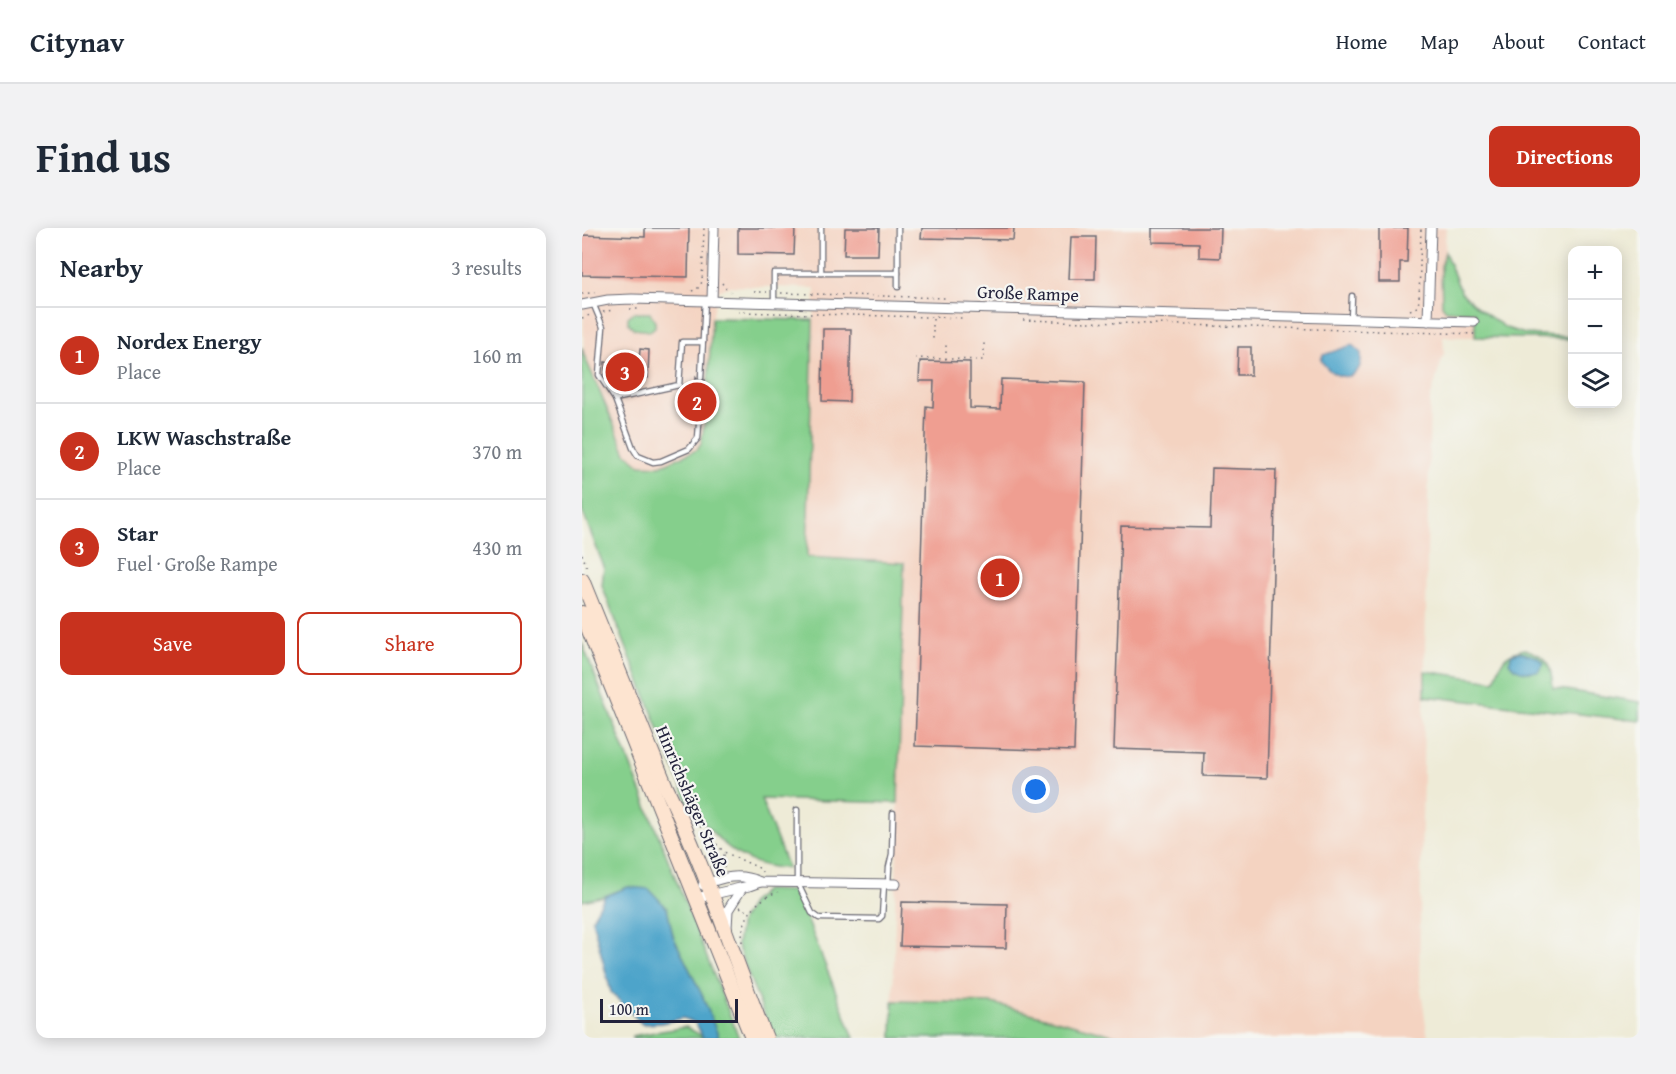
<!DOCTYPE html>
<html lang="en">
<head>
<meta charset="utf-8">
<style>
  body { margin:0; font-family:"Gentium Book Plus",serif; background:#f2f2f3; color:#1f2937 }
  .controls { position:absolute; right:18px; top:18px; display:grid; overflow:hidden; border-radius:12px; box-shadow:0 3px 15px #0003 }
  .controls button { width:54px; height:54px; display:grid; place-items:center; padding:0; border:0; border-bottom:2px solid #e0e1e3; background:#fff; color:#1f2937; font:30px sans-serif }
  .scale { position:absolute; left:18px; bottom:15px; width:138px; box-sizing:border-box; padding-left:6px; border:3px solid #22223b; border-top:0; font-size:16px; line-height:21px; white-space:nowrap; color:#22223b; -webkit-text-stroke:4px #f6f6f2; paint-order:stroke }
  .you { position:absolute; left:454px; top:562px; width:21px; height:21px; margin:-15px; border:4px solid #fff; border-radius:50%; background:#1a73e8; box-shadow:0 0 0 9px #1a73e833 }
  .badge { display:grid; place-items:center; width:39px; height:39px; border-radius:50%; background:#c8321e; color:#fff; font-size:20px; font-weight:700 }
  .pin { position:absolute; translate:-50% -50%; border:3px solid #fff; box-shadow:0 2px 6px #0006 }
  .list { margin:0; padding:0; list-style:none }
  h2 { display:flex; justify-content:space-between; align-items:center; height:78px; margin:0; padding:0 24px; font-size:26px }
  h2 small { font-size:20px; font-weight:400; color:#747a83 }
  .list li { display:grid; grid-template-columns:39px 1fr auto; gap:18px; align-items:center; box-sizing:border-box; height:96px; padding:0 24px; border-top:2px solid #e0e1e3 }
  .list b { display:block; font-size:22px; white-space:nowrap }
  .list p { margin:0; font-size:20px; white-space:nowrap; color:#747a83 }
  .list em { font-size:20px; font-style:normal; color:#747a83 }
  .actions { display:flex; gap:12px; padding:18px 24px }
  .actions a { flex:1; padding:14px 0; border:2px solid #c8321e; border-radius:12px; text-align:center; font-size:21px; color:#c8321e }
  .actions .main { background:#c8321e; color:#fff }
  .icon { flex:none; width:33px; height:33px; fill:none; stroke:currentColor; stroke-width:2; stroke-linecap:round; stroke-linejoin:round }
  .map { position:relative; flex:none; width:1058px; height:810px; overflow:hidden; border-radius:12px }
  header { display:flex; align-items:center; gap:36px; box-sizing:border-box; height:84px; padding:0 30px; background:#fff; border-bottom:2px solid #e0e1e3 }
  header strong { font-size:28px }
  nav { display:flex; gap:33px; margin-inline-start:auto; font-size:21px }
  .intro { display:flex; align-items:center; justify-content:space-between; box-sizing:border-box; height:144px; padding:0 36px }
  h1 { margin:0; font-size:42px }
  .button { padding:15px 27px; border-radius:12px; background:#c8321e; color:#fff; font-size:21px; font-weight:700 }
  main { display:flex; gap:36px; padding:0 36px }
  aside { flex:1; background:#fff; border-radius:12px; box-shadow:0 3px 15px #0003 }
  .map>svg:first-child { display:block }
</style>
</head>
<body>
<header>
<strong>Citynav</strong>
<nav><a>Home</a><a>Map</a><a>About</a><a>Contact</a></nav>
</header>
<div class="intro"><h1>Find us</h1><a class="button">Directions</a></div>
<main>
<aside>
<h2>Nearby<small>3 results</small></h2>
<ul class="list">
<li><span class="badge">1</span><div><b>Nordex Energy</b><p>Place</p></div><em>160 m</em></li>
<li><span class="badge">2</span><div><b>LKW Waschstraße</b><p>Place</p></div><em>370 m</em></li>
<li><span class="badge">3</span><div><b>Star</b><p>Fuel · Große Rampe</p></div><em>430 m</em></li>
</ul>
<div class="actions"><a class="main">Save</a><a>Share</a></div>
</aside>
<div class="map">
<svg width="1058" height="810" viewBox="0 0 1058 810">
  <rect width="100%" height="100%" fill="#f6f6f2"/>
  <filter id="ink" filterUnits="userSpaceOnUse"><feTurbulence type="fractalNoise" baseFrequency=".0167" numOctaves="2"/><feDisplacementMap in="SourceGraphic" scale="12" xChannelSelector="R" yChannelSelector="G"/><feConvolveMatrix kernelMatrix="1 2 1 2 8 2 1 2 1" color-interpolation-filters="sRGB"/></filter>
  <filter id="wash" filterUnits="userSpaceOnUse"><feTurbulence type="fractalNoise" baseFrequency=".008" numOctaves="4" result="noise"/><feDisplacementMap in="SourceGraphic" scale="24" xChannelSelector="R" yChannelSelector="G"/><feGaussianBlur stdDeviation="1.35" result="paint"/><feColorMatrix in="noise" values="0 0 0 0 0 0 0 0 0 0 0 0 0 0 0 0 0 1.4 0 .05"/><feComposite in="paint" operator="in"/></filter>
  <g filter="url(#wash)">
    <rect width="100%" height="100%" fill="#eeebd7"/>
    <path fill="#f4d3c1" d="M0 0H864L863 24 859 38 864 82 893 84V109H861L862 125 848 171 837 749 846 810H542L410 775 311 773 322 336 225 329 233 60 148 58 136 63 130 90 124 186 119 216 115 222 78 238 58 237 44 225 2 127Z"/>
    <g fill="#85cf8c" stroke="#547864" stroke-width="1.5">
      <path d="M863 24 879 64 897 81 924 100 943 106 990 109V111L893 109V84L864 82 860 77 859 38Z"/>
      <path d="M51 85H68L73 94V99L68 103 52 101 46 95V89Z"/>
      <path d="M130 90 231 92 225 329 322 335 316 575 179 571 206 640C158 640 134 611 106 575L20 358 22 339 0 282V119L2 127 44 225 58 237 78 238 115 222 119 216 124 186Z"/>
      <path d="M0 415 157 810H137L121 769 91 708 85 680 46 659 23 668 0 673Z"/>
      <path d="M942 421C967 428 968 436 971 460L1058 474V493L843 468V443L912 453C920 432 920 427 942 421Z"/>
      <path d="M183 662 214 663 272 810H191L155 717 159 692 170 674Z"/>
      <path d="M311 773 410 775 542 810H310Z"/>
      <path d="M104 799 120 808 121 810H50V808Z"/>
    </g>
    <g fill="#4da4ca" stroke="#386382" stroke-width="1.5">
      <path d="M770 117 779 125C782 156 751 154 739 132L741 127Z"/>
      <path d="M938 424 955 429 962 435 956 444C943 445 934 444 927 434L930 426Z"/>
      <path d="M46 659 67 661 85 680 91 708 121 769 137 810H121L114 795 101 790 79 795 60 796 29 764 10 691 23 668Z"/>
    </g>
    <g id="blocks">
      <g fill="#ef9e91">
        <path d="M63 0H107L106 49 0 47V7L63 9Z"/>
        <path d="M156 0H213L212 27 156 26Z"/>
        <path d="M263 0H297L296 27H262Z"/>
        <path d="M340 0H432L431 12 339 10Z"/>
        <path d="M570 0H639L638 30 617 29V15L570 14Z"/>
        <path d="M797 0H826L825 34H818V54H797Z"/>
        <path d="M489 9H514L513 51H487Z"/>
        <path d="M241 101H269L267 174 240 173Z"/>
        <path d="M656 119H669V147H655Z"/>
        <path d="M58 121 67 122 66 150 23 148V134L48 135V132L57 133Z"/>
        <path d="M338 133 388 134V180L418 181 419 151 503 154 492 523 333 518 344 178 351 179 352 153H337Z"/>
        <path d="M114 149 117 154 123 152 122 181 118 179 114 183 108 182 109 166H113Z"/>
        <path d="M630 240 694 242 685 550 621 548 622 524 532 521 539 298 628 300Z"/>
        <path d="M320 674 425 676 424 720 318 718Z"/>
      </g>
    </g>
  </g>
  <g filter="url(#ink)">
    <use href="#blocks" fill-opacity="0" stroke="#696872" stroke-width="1.5"/>
    <g fill="none" stroke-linecap="round" stroke-linejoin="round">
      <defs>
        <g id="lane">
          <path d="M239 0V45"/>
          <path d="M316 59V0"/>
          <path d="M11 75 21 99 17 147 33 171 51 220 56 228 71 234 79 233 107 221 116 210 118 183"/>
          <path d="M192 75V45H316"/>
          <path d="M769 90 770 68"/>
          <path d="M119 150 123 73"/>
          <path d="M33 171 97 157 100 114H121"/>
          <path d="M215 582V654L230 685 237 690 297 691 300 688 302 656"/>
          <path d="M306 656 307 639 310 626 311 585"/>
        </g>
        <g id="street">
          <path d="M130 73 132 0"/>
          <path d="M0 77 26 72 50 71 892 94"/>
          <path d="M846 93 849 0"/>
          <path d="M121 657C140 649 158 645 178 654L314 656"/>
          <path d="M114 670 167 658 178 654"/>
          <path d="M145 700 146 682 160 660"/>
        </g>
        <g id="secondary">
          <path d="M0 352 84 559C124 640 150 727 184 810"/>
          <path d="M0 385 170 810"/>
        </g>
      </defs>
      <use href="#lane" stroke="#696872" stroke-width="7"/>
      <use href="#street" stroke="#696872" stroke-width="11"/>
      <use href="#secondary" stroke="#696872" stroke-width="16"/>
      <g stroke="#696872" stroke-width="1.5" stroke-dasharray="1.5 4.5" stroke-linecap="butt">
        <path d="M140 55 145 62 149 64"/>
        <path d="M110 63 116 60 120 54 122 0"/>
        <path d="M172 64H185"/>
        <path d="M199 65 365 70"/>
        <path d="M0 66 16 64"/>
        <path d="M453 72 473 73"/>
        <path d="M48 81H58"/>
        <path d="M828 82 835 79 837 73 839 0"/>
        <path d="M21 84 31 82"/>
        <path d="M156 84 382 90"/>
        <path d="M0 90 8 87"/>
        <path d="M351 91V114"/>
        <path d="M441 92 893 106"/>
        <path d="M333 130 402 132V115"/>
        <path d="M364 131V114"/>
        <path d="M0 326 6 342"/>
        <path d="M114 594 142 624 179 641 180 644"/>
        <path d="M142 640V624"/>
        <path d="M158 679 167 684"/>
        <path d="M160 714C159 690 174 671 196 664"/>
      </g>
      <use href="#lane" stroke="#fff" stroke-width="4.5"/>
      <use href="#street" stroke="#fff" stroke-width="9"/>
      <use href="#secondary" stroke="#fde4d0" stroke-width="14"/>
    </g>
  </g>
  <g text-anchor="middle" dominant-baseline="central" stroke-width="4.5" stroke-linejoin="round" paint-order="stroke">
    <g font-size="18" fill="#22223b" stroke="#f6f6f2">
      <text transform="translate(446 65) rotate(2)">Große Rampe</text>
      <text transform="translate(111 573) rotate(67)">Hinrichshäger Straße</text>
    </g>
  </g>
</svg>
<div class="controls">
<button>+</button>
<button>−</button>
<button><svg class="icon" aria-label="layers" viewBox="0 0 24 24"><path d="M12 4l9 5-9 5-9-5zM3 14l9 5 9-5"/></svg></button>
</div>
<div class="scale">100 m</div>
<div class="you"></div>
<div class="pin badge" style="left:418px;top:350px">1</div>
<div class="pin badge" style="left:115px;top:174px">2</div>
<div class="pin badge" style="left:43px;top:144px">3</div>
</div>
</main>
</body>
</html>
